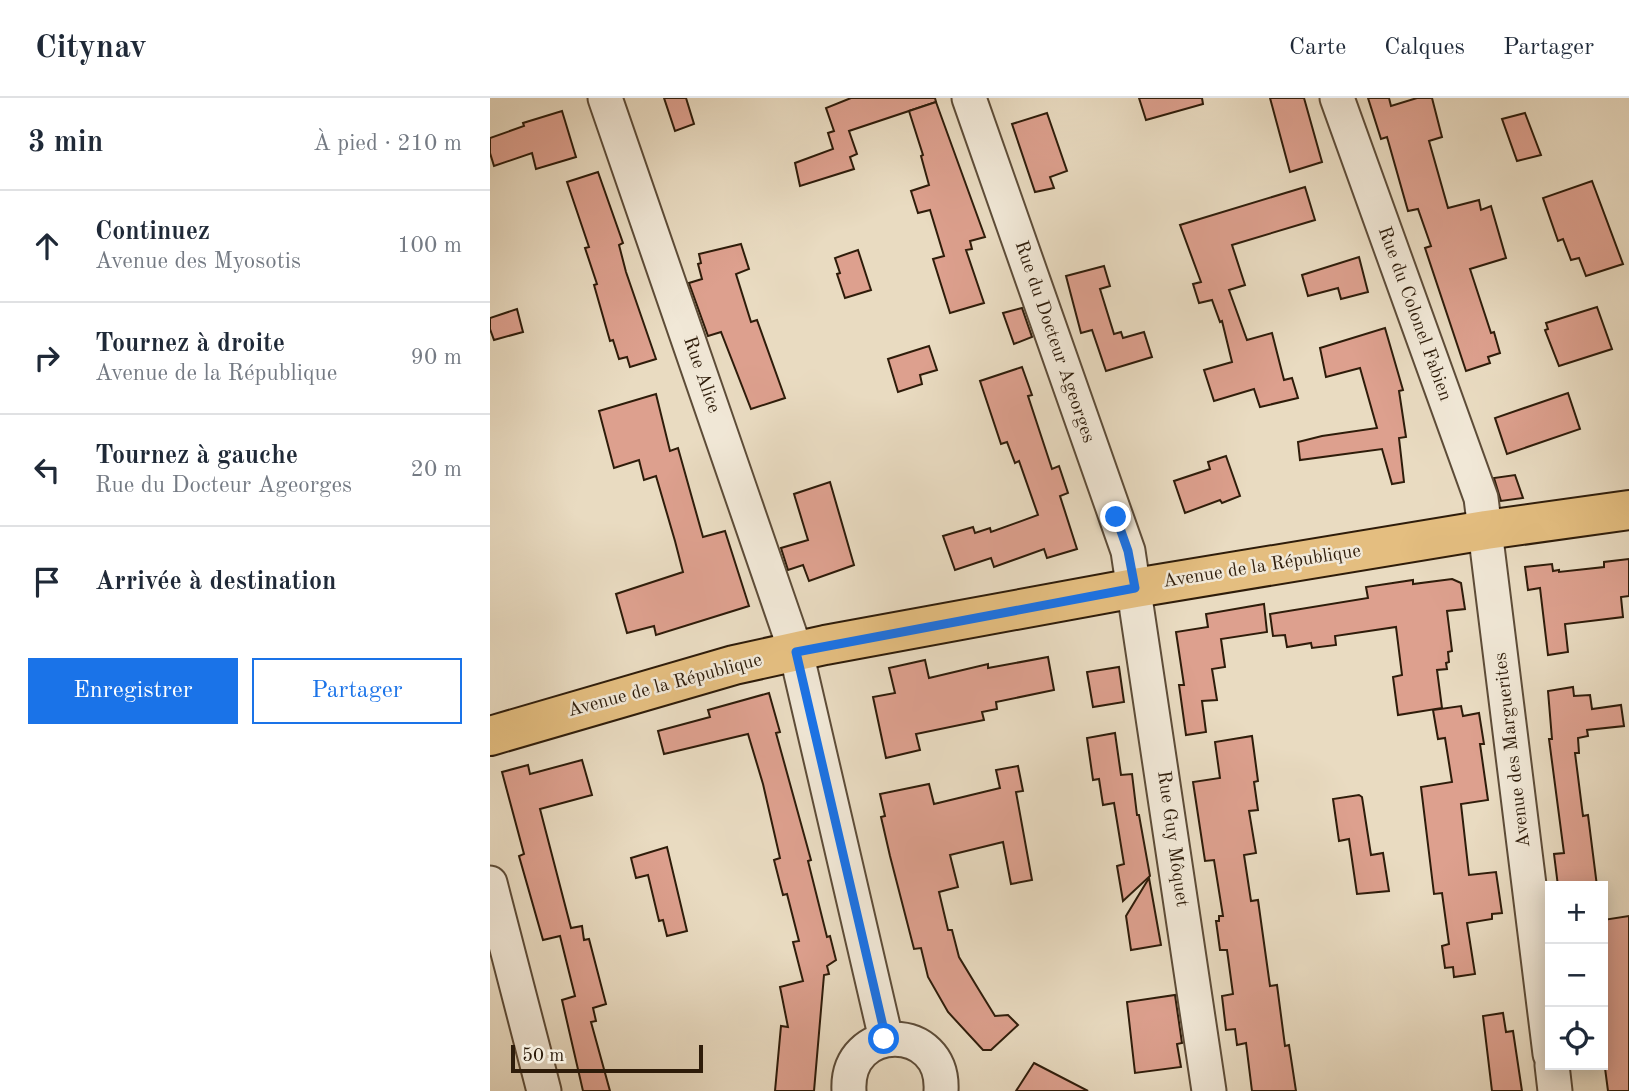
<!DOCTYPE html>
<html lang="fr">
<head>
<meta charset="utf-8">
<style>
  body { margin:0; font-family:"Old Standard TT",serif; background:#f6f6f7; color:#1f2937 }
  .controls { position:absolute; right:21px; bottom:21px; display:grid; overflow:hidden; border-radius:0px; box-shadow:0 4px 18px #0003 }
  .controls button { width:63px; height:63px; display:grid; place-items:center; padding:0; border:0; border-bottom:2px solid #e0e1e3; background:#fff; color:#1f2937; font:35px sans-serif }
  .scale { position:absolute; left:21px; bottom:18px; width:192px; box-sizing:border-box; padding-left:7px; border:4px solid #2e1c0a; border-top:0; font-size:19px; line-height:24px; white-space:nowrap; color:#2e1c0a; -webkit-text-stroke:5px #f1e8d7; paint-order:stroke }
  .stop { position:absolute; width:21px; height:21px; margin:-16px; border:5px solid #1a73e8; border-radius:50%; background:#fff }
  .stop.end { background:#1a73e8; border-color:#fff; box-shadow:0 2px 7px #0008 }
  .list { margin:0; padding:0; list-style:none }
  h2 { display:flex; justify-content:space-between; align-items:center; height:91px; margin:0; padding:0 28px; font-size:30px }
  h2 small { font-size:23px; font-weight:400; color:#747a83 }
  .list li { display:grid; grid-template-columns:46px 1fr auto; gap:21px; align-items:center; box-sizing:border-box; height:112px; padding:0 28px; border-top:2px solid #e0e1e3 }
  .list b { display:block; font-size:26px; white-space:nowrap }
  .list p { margin:0; font-size:23px; white-space:nowrap; color:#747a83 }
  .list em { font-size:23px; font-style:normal; color:#747a83 }
  .actions { display:flex; gap:14px; padding:21px 28px }
  .actions a { flex:1; padding:16px 0; border:2px solid #1a73e8; border-radius:0px; text-align:center; font-size:24px; color:#1a73e8 }
  .actions .main { background:#1a73e8; color:#fff }
  .icon { flex:none; width:38px; height:38px; fill:none; stroke:currentColor; stroke-width:2; stroke-linecap:round; stroke-linejoin:round }
  .map { position:relative; flex:none; width:1139px; height:993px; overflow:hidden }
  header { display:flex; align-items:center; gap:42px; box-sizing:border-box; height:98px; padding:0 35px; background:#fff; border-bottom:2px solid #e0e1e3 }
  header strong { font-size:33px }
  nav { display:flex; gap:38px; margin-inline-start:auto; font-size:24px }
  main { display:flex }
  aside { flex:1; background:#fff }
  .map>svg:first-child { display:block }
</style>
</head>
<body>
<header>
<strong>Citynav</strong>
<nav><a>Carte</a><a>Calques</a><a>Partager</a></nav>
</header>
<main>
<aside>
<h2>3 min<small>À pied · 210 m</small></h2>
<ul class="list">
<li><svg class="icon" aria-label="ahead" viewBox="0 0 24 24"><path d="M12 20V5M6 11l6-6 6 6"/></svg><div><b>Continuez</b><p>Avenue des Myosotis</p></div><em>100 m</em></li>
<li><svg class="icon" aria-label="right" viewBox="0 0 24 24"><path d="M7 20v-9h11M14 6l5 5-5 5"/></svg><div><b>Tournez à droite</b><p>Avenue de la République</p></div><em>90 m</em></li>
<li><svg class="icon" aria-label="left" viewBox="0 0 24 24"><path d="M17 20v-9H6M10 6l-5 5 5 5"/></svg><div><b>Tournez à gauche</b><p>Rue du Docteur Ageorges</p></div><em>20 m</em></li>
<li><svg class="icon" aria-label="arrive" viewBox="0 0 24 24"><path d="M6 21V4h12l-3 4 3 4H6"/></svg><div><b>Arrivée à destination</b></div></li>
</ul>
<div class="actions"><a class="main">Enregistrer</a><a>Partager</a></div>
</aside>
<div class="map">
<svg width="1139" height="993" viewBox="0 0 1139 993">
  <rect width="100%" height="100%" fill="#e9dbc1"/>
  <filter id="stains"><feTurbulence type="fractalNoise" baseFrequency=".00286" numOctaves="4"/><feColorMatrix values="0 0 0 0 .2 0 0 0 0 .09 0 0 0 0 .02 0 0 0 .5 -.17"/></filter>
  <radialGradient id="worn" r=".72"><stop offset=".6" stop-color="#630" stop-opacity="0"/><stop offset="1" stop-color="#630" stop-opacity=".3"/></radialGradient>
  <g fill="#dda08e" stroke="#2e1c0a" stroke-width="2">
    <path d="M174 0H196L204 26 185 33Z"/>
    <path d="M361 0H445L446 4 359 33 367 56 360 59 364 71 310 88 305 65 343 51 338 35 344 33 336 10Z"/>
    <path d="M649 0H712L713 6 656 22Z"/>
    <path d="M780 0H814L832 64 800 74Z"/>
    <path d="M878 0H899L901 8 927 0H942L952 39 939 43 958 110 989 102 991 112 1001 108 1016 160 980 171 1001 235 1004 234 1010 255 998 259 1000 265 976 273 935 150 941 148 928 111 918 113 897 39 891 41Z"/>
    <path d="M446 4 495 139 480 143 482 151 476 152 494 205 460 215 443 161 454 158 440 112 428 115 421 93 439 87 431 58 433 57 419 13Z"/>
    <path d="M72 13 86 59 46 71 42 55 4 68 0 55V40L34 28 33 25Z"/>
    <path d="M557 15 577 73 560 79 564 90 545 94 522 26Z"/>
    <path d="M1035 15 1051 57 1027 63 1012 21Z"/>
    <path d="M108 74 133 145 129 147 136 174 166 261 140 269 137 259 129 261 123 242 120 243 104 187 107 186 95 150 99 149 77 84Z"/>
    <path d="M1102 83 1133 166 1096 178 1089 160 1081 162 1073 141 1068 143 1053 100Z"/>
    <path d="M815 89 825 122 742 147 755 187 739 192 757 242 782 235 794 282 802 280 808 300 770 309 764 291 724 303 714 272 742 264 732 223 730 224 722 202 709 205 703 186 711 184 690 127Z"/>
    <path d="M251 146 259 171 246 176 261 224 267 222 295 300 261 311 231 234 218 238 199 185 212 181 208 166 211 165 209 156Z"/>
    <path d="M368 152 381 192 355 200 347 176 350 175 345 160Z"/>
    <path d="M869 159 878 194 851 201 848 190 818 198 812 177Z"/>
    <path d="M614 168 620 188 610 191 624 236 631 234 633 240 654 234 662 259 616 273 602 232 591 235 576 178Z"/>
    <path d="M1107 209 1122 251 1069 268 1055 232 1058 231 1056 225Z"/>
    <path d="M532 210 542 239 524 246 513 215Z"/>
    <path d="M27 211 33 234 4 242 0 231V220Z"/>
    <path d="M895 230 913 292 909 293 916 339 909 340 914 384 902 386 892 351 810 362 808 344 832 338 887 330 870 270 836 279 830 250Z"/>
    <path d="M439 248 447 272 430 277 432 286 408 294 398 261Z"/>
    <path d="M532 269 542 297 538 298 562 371 569 368 578 395 570 398 587 451 557 460 554 451 504 469 501 460 465 472 453 438 483 429 485 435 500 430 501 434 548 417 529 363 525 365 517 344 511 346 490 283Z"/>
    <path d="M1078 295 1090 331 1017 356 1005 320Z"/>
    <path d="M166 296 180 353 188 350 213 439 235 433 259 508 166 537 164 528 137 535 126 496 193 474 185 443 166 378 154 382 149 362 124 370 109 313Z"/>
    <path d="M736 358 750 398 732 405 730 402 695 415 684 383 720 371 718 364Z"/>
    <path d="M1025 377 1033 400 1011 403 1004 380Z"/>
    <path d="M340 384 364 467 319 483 313 467 298 472 291 450 318 442 304 396Z"/>
    <path d="M1139 461V498L1131 499 1133 519 1075 526 1078 554 1058 557 1050 490 1038 492 1035 469 1062 466 1063 473 1069 472V474L1114 469V464Z"/>
    <path d="M962 481 971 485 975 511 957 513 962 553 958 554 959 564 956 565 957 571 947 572 952 610 908 617 903 579 912 577 906 529 845 538 846 547 822 550 821 545 797 549 795 537 783 538 780 516 878 500 876 489 923 482V486Z"/>
    <path d="M774 506 777 534 731 541 735 569 722 571 727 602 712 603 716 634 696 637 689 587H694L686 534 718 529 716 516Z"/>
    <path d="M558 559 564 592 506 604 507 611 492 614 494 622 426 636 430 652 396 660 383 599 405 595 399 570 435 562 439 580 498 566V570Z"/>
    <path d="M629 569 634 604 603 609 597 574Z"/>
    <path d="M1083 589 1084 598 1100 597 1102 611 1131 607 1134 628 1097 632 1098 638 1088 640 1089 655H1085L1093 718 1098 717 1107 788H1068L1064 756 1074 755 1059 641H1062L1058 593Z"/>
    <path d="M279 595 290 634 286 635 321 762 318 763 337 839 340 838 346 862 337 868 339 876 334 877 324 993H285L291 928 298 929 290 889 313 883 303 844 309 843 297 796 293 797 284 762 290 760 273 686 258 636 174 656 168 633 220 619 218 612Z"/>
    <path d="M971 608 973 618 989 615 994 646H990L998 702 971 706 979 777 1006 774 1012 815 1002 816V821L977 825 985 876 964 879 963 869 955 870 952 848 959 846 952 795 944 796 931 689 962 684 955 640 948 641 943 612Z"/>
    <path d="M625 635 631 677 642 676 647 717H649L660 778 633 803 627 768 634 766 624 705 613 707 609 681 603 682 597 640Z"/>
    <path d="M762 638 768 683 764 684 768 712 759 713 766 755 754 757 761 803 768 802 780 888 787 887 795 948 799 947 806 993H762L756 945 747 947 745 931 736 932 732 898 743 896 737 852H730L726 823H729V818H733L724 762 715 763 703 684 730 680 725 644Z"/>
    <path d="M92 662 102 697 50 711 81 830 92 828 94 842 99 841 116 906 103 910 106 923 101 924 120 993H93L72 902 85 898 70 838 53 842 29 758 34 756 12 674 38 667 40 676Z"/>
    <path d="M528 668 533 693 526 694 542 782 521 786 513 744 460 757 468 789 449 794 458 832H462L469 859 489 892 505 918 518 917 528 927 501 952H493L458 914 438 879 431 850 424 851 400 758 391 719 395 718 390 696 439 686 444 706 510 690 506 672Z"/>
    <path d="M869 697 872 699 881 757 893 755 899 793 867 796 859 741 849 743 843 701Z"/>
    <path d="M177 749 197 833 177 838 173 822 169 823 158 777 146 780 141 760Z"/>
    <path d="M659 780 671 847 641 852 636 818Z"/>
    <path d="M1139 818V993H1118L1113 955V822Z"/>
    <path d="M685 897 692 945 687 946 691 969 645 975 637 904Z"/>
    <path d="M1013 915 1016 934 1023 933 1032 993H1002L993 918Z"/>
    <path d="M544 965 598 993H526Z"/>
  </g>
  <g fill="none" stroke-linecap="round" stroke-linejoin="round">
    <defs>
      <g id="minor">
        <path d="M115 0 306 554 396 941"/>
        <path d="M479 0 638 453 719 993"/>
        <path d="M847 0 991 400 1060 956"/>
        <path d="M0 785 54 993"/>
        <path d="M1062 967 1065 993"/>
        <path d="M359 993C355 924 455 924 451 993"/>
      </g>
      <path id="major" d="M0 638 244 567 335 547 645 490 996 432 1139 412"/>
    </defs>
    <use href="#minor" stroke="#5d4c38" stroke-width="37"/>
    <use href="#major" stroke="#2e1c0a" stroke-width="42"/>
    <use href="#minor" stroke="#f1e8d7" stroke-width="33"/>
    <use href="#major" stroke="#e4be80" stroke-width="38"/>
  </g>
  <g fill="none" stroke-linecap="round" stroke-linejoin="round">
    <path stroke="#1a73e8" stroke-width="9" d="M394 941H396L306 554 645 490 638 453 626 419"/>
  </g>
  <g text-anchor="middle" dominant-baseline="central" stroke-width="5" stroke-linejoin="round" paint-order="stroke">
    <g font-size="19" fill="#2e1c0a" stroke="#f1e8d7">
      <text transform="translate(924 216) rotate(70)">Rue du Colonel Fabien</text>
      <text transform="translate(564 244) rotate(71)">Rue du Docteur Ageorges</text>
      <text transform="translate(211 277) rotate(71)">Rue Alice</text>
      <text transform="translate(772 469) rotate(-9)">Avenue de la République</text>
      <text transform="translate(175 588) rotate(-15)">Avenue de la République</text>
      <text transform="translate(1023 652) rotate(-97)">Avenue des Marguerites</text>
      <text transform="translate(682 741) rotate(82)">Rue Guy Môquet</text>
    </g>
  </g>
  <rect width="100%" height="100%" filter="url(#stains)"/>
  <rect width="100%" height="100%" fill="url(#worn)"/>
</svg>
<div class="controls">
<button>+</button>
<button>−</button>
<button><svg class="icon" aria-label="locate" viewBox="0 0 24 24"><circle cx="12" cy="12" r="6"/><path d="M12 2v4M12 18v4M2 12h4M18 12h4"/></svg></button>
</div>
<div class="scale">50 m</div>
<div class="stop" style="left:394px;top:941px"></div>
<div class="stop end" style="left:626px;top:419px"></div>
</div>
</main>
</body>
</html>
